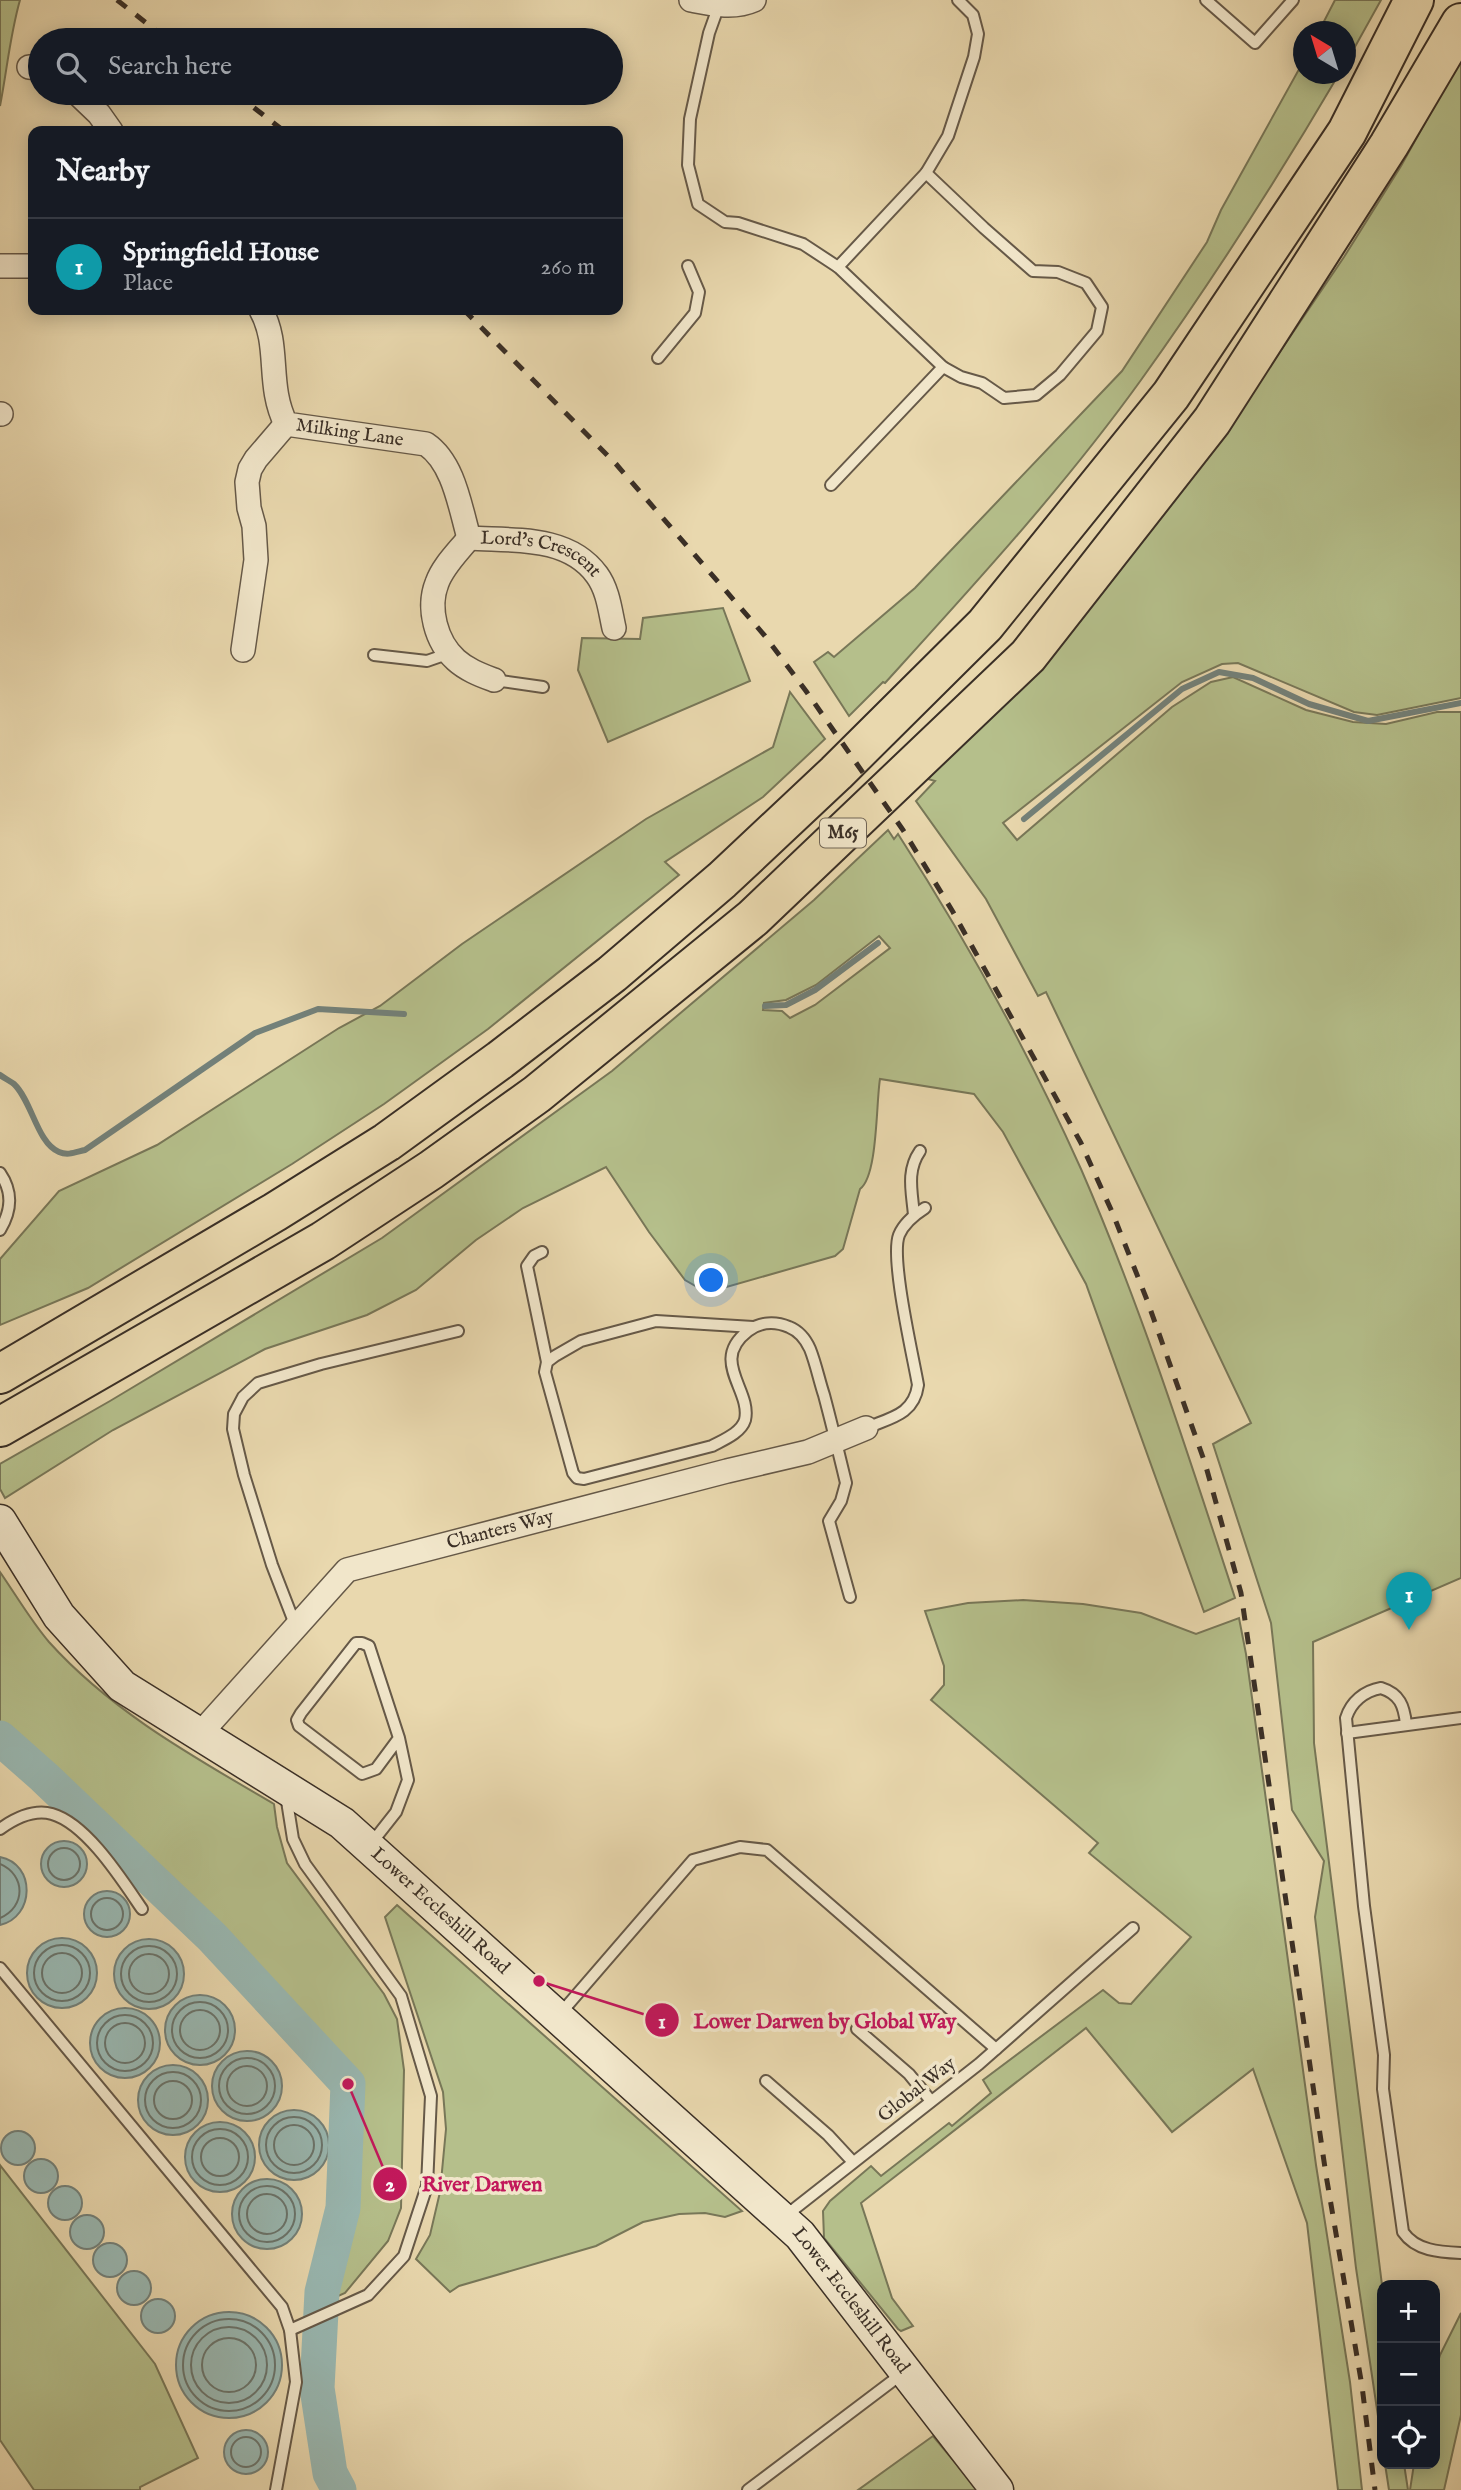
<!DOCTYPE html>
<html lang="en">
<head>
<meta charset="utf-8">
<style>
  body { margin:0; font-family:"IM FELL English",serif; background:#242831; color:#f1f3f6 }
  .controls { position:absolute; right:21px; bottom:21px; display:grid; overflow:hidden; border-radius:14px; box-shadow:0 4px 18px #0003 }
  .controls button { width:63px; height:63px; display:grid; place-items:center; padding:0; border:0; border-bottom:2px solid #363941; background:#171b24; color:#f1f3f6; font:35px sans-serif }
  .compass { position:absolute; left:1293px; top:21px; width:63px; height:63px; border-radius:50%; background:#171b24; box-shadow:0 4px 18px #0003; rotate:322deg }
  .you { position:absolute; left:712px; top:1281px; width:24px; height:24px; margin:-18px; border:5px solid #fff; border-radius:50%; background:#1a73e8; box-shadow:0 0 0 10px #1a73e833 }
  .badge { display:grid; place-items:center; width:46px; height:46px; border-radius:50%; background:#c59692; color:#fff; font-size:23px; font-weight:700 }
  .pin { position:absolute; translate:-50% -58px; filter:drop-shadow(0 2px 4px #0008) }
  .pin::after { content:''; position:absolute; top:37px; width:24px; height:21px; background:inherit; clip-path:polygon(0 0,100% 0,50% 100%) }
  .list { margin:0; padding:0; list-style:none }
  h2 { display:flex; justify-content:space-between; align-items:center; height:91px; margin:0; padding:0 28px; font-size:30px }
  h2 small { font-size:23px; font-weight:400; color:#9ea1a6 }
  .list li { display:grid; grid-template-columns:46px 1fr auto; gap:21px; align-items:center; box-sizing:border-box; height:98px; padding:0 28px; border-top:2px solid #363941 }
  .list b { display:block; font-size:26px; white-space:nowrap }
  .list p { margin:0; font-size:23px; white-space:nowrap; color:#9ea1a6 }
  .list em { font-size:23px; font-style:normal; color:#9ea1a6 }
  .icon { flex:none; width:38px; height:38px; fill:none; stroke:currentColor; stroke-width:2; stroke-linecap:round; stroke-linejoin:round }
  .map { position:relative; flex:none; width:1461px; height:2490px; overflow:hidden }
  .search { position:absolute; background:#171b24; box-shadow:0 4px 18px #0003; left:28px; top:28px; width:595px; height:77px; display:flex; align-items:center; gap:18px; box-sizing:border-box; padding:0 24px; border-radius:38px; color:#9ea1a6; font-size:26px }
  .panel { position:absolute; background:#171b24; box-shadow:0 4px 18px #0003; left:28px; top:126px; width:595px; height:189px; border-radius:14px }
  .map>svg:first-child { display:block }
</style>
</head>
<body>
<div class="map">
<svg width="1461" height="2490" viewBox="0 0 1461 2490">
  <rect width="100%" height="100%" fill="#e9d8ae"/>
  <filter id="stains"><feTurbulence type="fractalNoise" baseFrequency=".00286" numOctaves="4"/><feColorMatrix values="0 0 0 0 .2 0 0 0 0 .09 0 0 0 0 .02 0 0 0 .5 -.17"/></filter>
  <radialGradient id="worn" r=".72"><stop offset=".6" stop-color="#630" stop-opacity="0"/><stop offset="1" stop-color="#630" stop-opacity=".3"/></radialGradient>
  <g fill="#b5bf8b" stroke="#787758" stroke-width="2" fill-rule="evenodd">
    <path d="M0 0H20C10 35 7 70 0 106Z"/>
    <path d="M1335 0H1381L1346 63V32L1319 31Z"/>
    <path d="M1461 58V698L1377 715 1354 712 1238 663 1222 664 1182 682 1003 823 1017 840 1172 707 1211 682 1233 677 1306 710 1353 722 1386 724 1437 712H1461V1578L1313 1642 1314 1743 1382 2285V2443L1356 2268 1315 1917 1324 1861 1292 1810 1271 1623 1213 1444 1251 1423 1046 992 1038 996 986 899 916 801 935 781 928 779 1006 697 1256 387 1344 257 1401 166Z"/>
    <path d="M1303 62 1304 74H1339C1278 178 1212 281 1141 380 1064 487 974 585 885 683L883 682 849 716 814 662 828 652 834 657 915 588 1122 371 1207 242 1221 210Z"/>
    <path d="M723 608 750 681 608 742 578 670 582 638 640 639 643 618Z"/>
    <path d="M790 692 825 739 763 797 665 862 679 875 488 1029 384 1104 292 1164 88 1288 0 1325V1259L59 1191 157 1145 339 1028 380 1006 462 944 646 819 773 747Z"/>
    <path d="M888 830 894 839 898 834C967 941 1029 1053 1081 1169 1142 1309 1188 1454 1235 1598L1204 1612 1086 1284 1003 1132 974 1094 880 1079C876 1102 878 1176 860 1189L843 1249 835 1256 716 1290 699 1288 685 1280 649 1232 606 1167 523 1208 476 1240 416 1290 367 1315 265 1349 113 1430 5 1498 0 1489V1464L110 1401 382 1238 612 1071 814 900ZM879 936 890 948 815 1005 790 1018 782 1011 763 1010 764 1003 786 1000 816 985Z"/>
    <path d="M0 1572C16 1595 31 1621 49 1642 112 1712 194 1757 274 1804L277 1827 287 1863 384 1994 397 2019 404 2070 401 2208 388 2241 345 2293 327 2301 351 2210 358 2078 217 1922 0 1725Z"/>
    <path d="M1023 1600 1083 1604 1141 1613 1196 1634 1239 1618 1246 1654 1316 2165 1350 2382 1362 2490H1338L1307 2223 1253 2069 1172 2132 1086 2028 861 2203 892 2298 913 2326 901 2331 898 2329 824 2238 823 2211 830 2201 871 2166 881 2176 949 2123 952 2126 991 2093 983 2080 1103 1990 1119 2003 1131 2004 1191 1937 1089 1853 1098 1843 931 1700 944 1685V1666L925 1611 968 1603Z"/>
    <path d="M397 1905 742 2211 725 2217 705 2213 679 2214 643 2222 596 2246 459 2286 450 2292 416 2259 430 2235 440 2192 446 2129 443 2092 385 1917Z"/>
    <path d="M0 2165 155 2364 198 2458 140 2487V2490H34L0 2440Z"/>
    <path d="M1461 2313V2415L1444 2490H1410L1414 2464H1435V2372L1440 2355Z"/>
    <path d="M933 2436 978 2490H858Z"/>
    <path d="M1385 2464H1404L1408 2490H1389Z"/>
  </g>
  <g fill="#99b8b2" stroke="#73817a" stroke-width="2">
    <circle cx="64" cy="1864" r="23"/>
    <path d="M0 1857C36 1864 35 1917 0 1925Z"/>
    <circle cx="107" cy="1914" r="23"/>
    <circle cx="62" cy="1973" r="35"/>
    <circle cx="149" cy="1974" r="35"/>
    <circle cx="200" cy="2030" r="35"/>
    <circle cx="125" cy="2043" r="35"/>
    <circle cx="247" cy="2086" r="35"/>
    <circle cx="173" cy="2100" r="35"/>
    <circle cx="294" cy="2145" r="35"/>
    <circle cx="220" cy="2157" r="35"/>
    <circle cx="18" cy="2148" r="17"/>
    <circle cx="41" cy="2176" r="17"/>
    <circle cx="267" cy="2214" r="35"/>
    <circle cx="65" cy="2203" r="17"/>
    <circle cx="87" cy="2232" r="17"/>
    <circle cx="110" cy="2260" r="17"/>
    <circle cx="134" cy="2288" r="17"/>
    <circle cx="158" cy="2316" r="17"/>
    <circle cx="229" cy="2365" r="53"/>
    <circle cx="246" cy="2452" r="22"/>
  </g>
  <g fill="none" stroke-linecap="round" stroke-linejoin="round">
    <g stroke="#6a746c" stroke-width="2">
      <circle cx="64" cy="1864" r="16"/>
      <path d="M0 1864C26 1875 26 1907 0 1918"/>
      <circle cx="107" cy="1914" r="16"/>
      <circle cx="62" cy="1973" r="28"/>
      <circle cx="149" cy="1974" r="28"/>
      <circle cx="62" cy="1973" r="20"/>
      <circle cx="149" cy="1974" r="20"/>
      <circle cx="200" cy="2030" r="28"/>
      <circle cx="200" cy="2030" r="20"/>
      <circle cx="125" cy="2043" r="28"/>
      <circle cx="125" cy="2043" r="20"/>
      <circle cx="247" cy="2086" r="28"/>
      <circle cx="247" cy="2086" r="20"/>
      <circle cx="173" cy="2100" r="28"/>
      <circle cx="173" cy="2100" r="19"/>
      <circle cx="294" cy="2145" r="28"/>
      <circle cx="294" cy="2145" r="20"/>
      <circle cx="220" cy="2157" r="28"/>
      <circle cx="220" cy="2157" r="19"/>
      <circle cx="267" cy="2214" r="28"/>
      <circle cx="267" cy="2214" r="20"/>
      <circle cx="229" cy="2365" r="46"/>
      <circle cx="229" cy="2365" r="38"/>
      <circle cx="229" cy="2365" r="27"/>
      <circle cx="246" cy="2452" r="15"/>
    </g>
    <g stroke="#73817a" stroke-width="6">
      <path d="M1024 819 1182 689 1219 672 1253 678 1309 704 1368 721 1461 703"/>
      <path d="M765 1006 786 1005 815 990 878 943"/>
      <path d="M0 1075C4 1078 10 1081 14 1084 32 1101 37 1143 59 1152 68 1156 76 1152 85 1150L255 1033 318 1009 404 1014"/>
    </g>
    <path stroke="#99b8b2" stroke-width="35" d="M0 1738 44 1777 212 1937 348 2084 343 2208 322 2292 317 2388 330 2473 339 2490"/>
    <defs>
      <g id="lane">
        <path d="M1206 0 1255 43 1293 0"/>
        <path d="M719 5 709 33 690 119 688 165 698 204 725 222 738 223 803 244 838 267 943 367 831 485"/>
        <path d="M926 173 948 136 974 57 978 34 973 15 958 0"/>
        <path d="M838 267 926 173 984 228 1033 271 1058 272 1086 283 1102 307 1097 331 1060 375 1036 395 1004 398 982 383 961 377 943 367"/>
        <path d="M658 358 695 313 699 292 688 266"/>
        <path d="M374 655 427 661 450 653"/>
        <path d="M494 680 543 687"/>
        <path d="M0 1173C13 1192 12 1210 0 1230"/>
        <path d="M914 1215C912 1192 906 1171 920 1151"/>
        <path d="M542 1252 534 1256 527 1266 547 1362"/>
        <path d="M753 1327 656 1321 581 1341 555 1356 547 1362 545 1372 573 1473 577 1478 584 1479 712 1446C723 1440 741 1433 745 1420 752 1390 709 1361 748 1331 760 1322 775 1321 789 1327 799 1331 806 1340 810 1349 816 1364 819 1380 824 1395 832 1425 839 1454 846 1483L841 1501 829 1521 850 1597"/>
        <path d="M866 1428C890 1418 914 1415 918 1385 913 1356 890 1258 899 1235 904 1223 914 1215 925 1208"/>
        <path d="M296 1627 272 1565 244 1475 233 1429 234 1414 243 1397 258 1383 321 1364 458 1331"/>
        <path d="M1406 1724C1404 1706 1400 1694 1381 1688 1364 1691 1351 1702 1346 1718L1364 1906 1384 2055 1383 2089 1403 2232C1416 2251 1440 2252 1461 2253"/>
        <path d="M1347 1733 1461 1718"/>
        <path d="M286 1795 293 1839 305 1864 401 1996 431 2096 427 2186 404 2256 368 2295 290 2330"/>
        <path d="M0 1829C14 1819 34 1809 52 1814 87 1824 122 1880 142 1909"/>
        <path d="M370 1845 396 1812 408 1780 399 1738 369 1646 362 1643H356L301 1713 297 1720 299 1726 362 1774 376 1769 399 1738"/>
        <path d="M0 1968 282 2307 290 2330 296 2382 276 2490"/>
        <path d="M560 2014 693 1860 740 1847 767 1850 996 2049"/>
        <path d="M857 2029 909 2074 931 2101"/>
        <path d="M766 2081 828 2135 853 2162"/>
        <path d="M784 2217 979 2064 1133 1928"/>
        <path d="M748 2490 903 2373"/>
      </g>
      <g id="street">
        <path d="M691 0C712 4 734 9 754 0"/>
        <path d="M29 67 40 68"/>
        <path d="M77 93 99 114 111 131"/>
        <path d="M0 266H33"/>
        <path id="s1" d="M261 310C281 346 266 384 286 424L426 444C454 463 460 507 469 538"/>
        <path d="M0 414H1"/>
        <path id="s2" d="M469 538C513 541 568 535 597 575 608 590 610 610 614 628"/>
        <path d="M469 538C458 552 443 566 437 583 427 608 436 642 456 660 467 670 481 675 494 680"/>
        <path d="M243 650 256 560 254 526 249 508 247 482 250 469 256 459 286 424"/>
        <path id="s3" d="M199 1735 347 1570 727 1471 808 1452 866 1428"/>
      </g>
      <g id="secondary">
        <path id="s4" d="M0 1521 59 1616 122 1686 342 1823 800 2235 997 2490"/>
      </g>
      <g id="highway">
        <path d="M0 1374 275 1212 387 1142 500 1060 612 974 722 880 836 773 985 625 1171 395 1347 132 1414 0"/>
        <path d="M0 1427 323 1241 431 1170 537 1094 753 918 1028 656 1212 421 1389 145 1461 23"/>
      </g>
    </defs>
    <use href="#lane" stroke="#665948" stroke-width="14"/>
    <use href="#street" stroke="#665948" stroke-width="26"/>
    <use href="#secondary" stroke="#3a2f26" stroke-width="35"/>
    <use href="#highway" stroke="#3a2f26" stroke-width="42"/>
    <use href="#lane" stroke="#f1e6ca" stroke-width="10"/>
    <use href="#street" stroke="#f1e6ca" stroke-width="23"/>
    <use href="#secondary" stroke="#f1e6ca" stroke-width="32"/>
    <use href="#highway" stroke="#e9d8ae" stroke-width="38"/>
    <g stroke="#3a2f26" stroke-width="5" stroke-dasharray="12 12" stroke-linecap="butt">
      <path d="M117 0 168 40"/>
      <path d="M235 93 284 131"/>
      <path d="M464 310 616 464 765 636 806 691 903 830 953 912 1081 1143 1113 1214 1147 1300 1205 1463 1241 1593 1326 2175 1362 2386 1375 2490"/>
    </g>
  </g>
  <g text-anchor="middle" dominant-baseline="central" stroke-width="7" stroke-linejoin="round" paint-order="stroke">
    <rect fill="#f1e6ca" stroke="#716657" stroke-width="2" x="820" y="818.5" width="46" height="29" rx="5"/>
    <g font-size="18" font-weight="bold" fill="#3a2f26">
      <text x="843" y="833">M65</text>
    </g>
    <g font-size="19" fill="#3a2f26" stroke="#f1e6ca">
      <text stroke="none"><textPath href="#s1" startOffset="182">Milking Lane</textPath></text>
      <text stroke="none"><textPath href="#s2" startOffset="75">Lord's Crescent</textPath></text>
      <text stroke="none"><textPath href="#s3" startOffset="380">Chanters Way</textPath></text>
      <text stroke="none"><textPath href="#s4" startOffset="597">Lower Eccleshill Road</textPath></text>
      <text transform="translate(917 2090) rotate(-38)">Global Way</text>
      <text stroke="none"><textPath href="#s4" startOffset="1164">Lower Eccleshill Road</textPath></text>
    </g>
  </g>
  <path fill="none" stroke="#c2185b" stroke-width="2.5" d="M539 1981L662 2020M348 2084L390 2184"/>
  <g fill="#c2185b" stroke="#f1e6ca" stroke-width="2.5">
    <circle cx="539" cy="1981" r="7"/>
    <circle cx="348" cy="2084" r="7"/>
    <circle cx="662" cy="2020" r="18"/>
    <circle cx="390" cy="2184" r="18"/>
  </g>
  <g font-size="21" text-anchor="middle" font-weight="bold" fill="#fff">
    <text x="662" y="2028">1</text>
    <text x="390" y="2191">2</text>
  </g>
  <g font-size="21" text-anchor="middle" font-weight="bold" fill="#c2185b" stroke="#f1e6ca" stroke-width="7" stroke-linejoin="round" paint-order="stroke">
    <text x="825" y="2028">Lower Darwen by Global Way</text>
    <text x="482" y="2191">River Darwen</text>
  </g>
  <rect width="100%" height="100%" filter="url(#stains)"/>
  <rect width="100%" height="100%" fill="url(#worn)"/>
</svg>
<div class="controls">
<button>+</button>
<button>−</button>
<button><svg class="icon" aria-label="locate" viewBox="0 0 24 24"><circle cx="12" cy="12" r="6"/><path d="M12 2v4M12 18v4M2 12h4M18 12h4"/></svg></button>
</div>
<svg class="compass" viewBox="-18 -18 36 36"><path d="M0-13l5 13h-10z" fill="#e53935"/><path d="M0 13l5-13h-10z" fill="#9ea1a6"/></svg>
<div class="you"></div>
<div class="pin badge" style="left:1409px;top:1630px;background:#0f9aa8">1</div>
<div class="search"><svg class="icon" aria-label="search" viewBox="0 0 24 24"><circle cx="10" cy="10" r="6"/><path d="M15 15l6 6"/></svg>Search here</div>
<section class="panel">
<h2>Nearby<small></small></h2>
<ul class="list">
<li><span class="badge" style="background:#0f9aa8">1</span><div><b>Springfield House</b><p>Place</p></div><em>260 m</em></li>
</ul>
</section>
</div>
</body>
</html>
